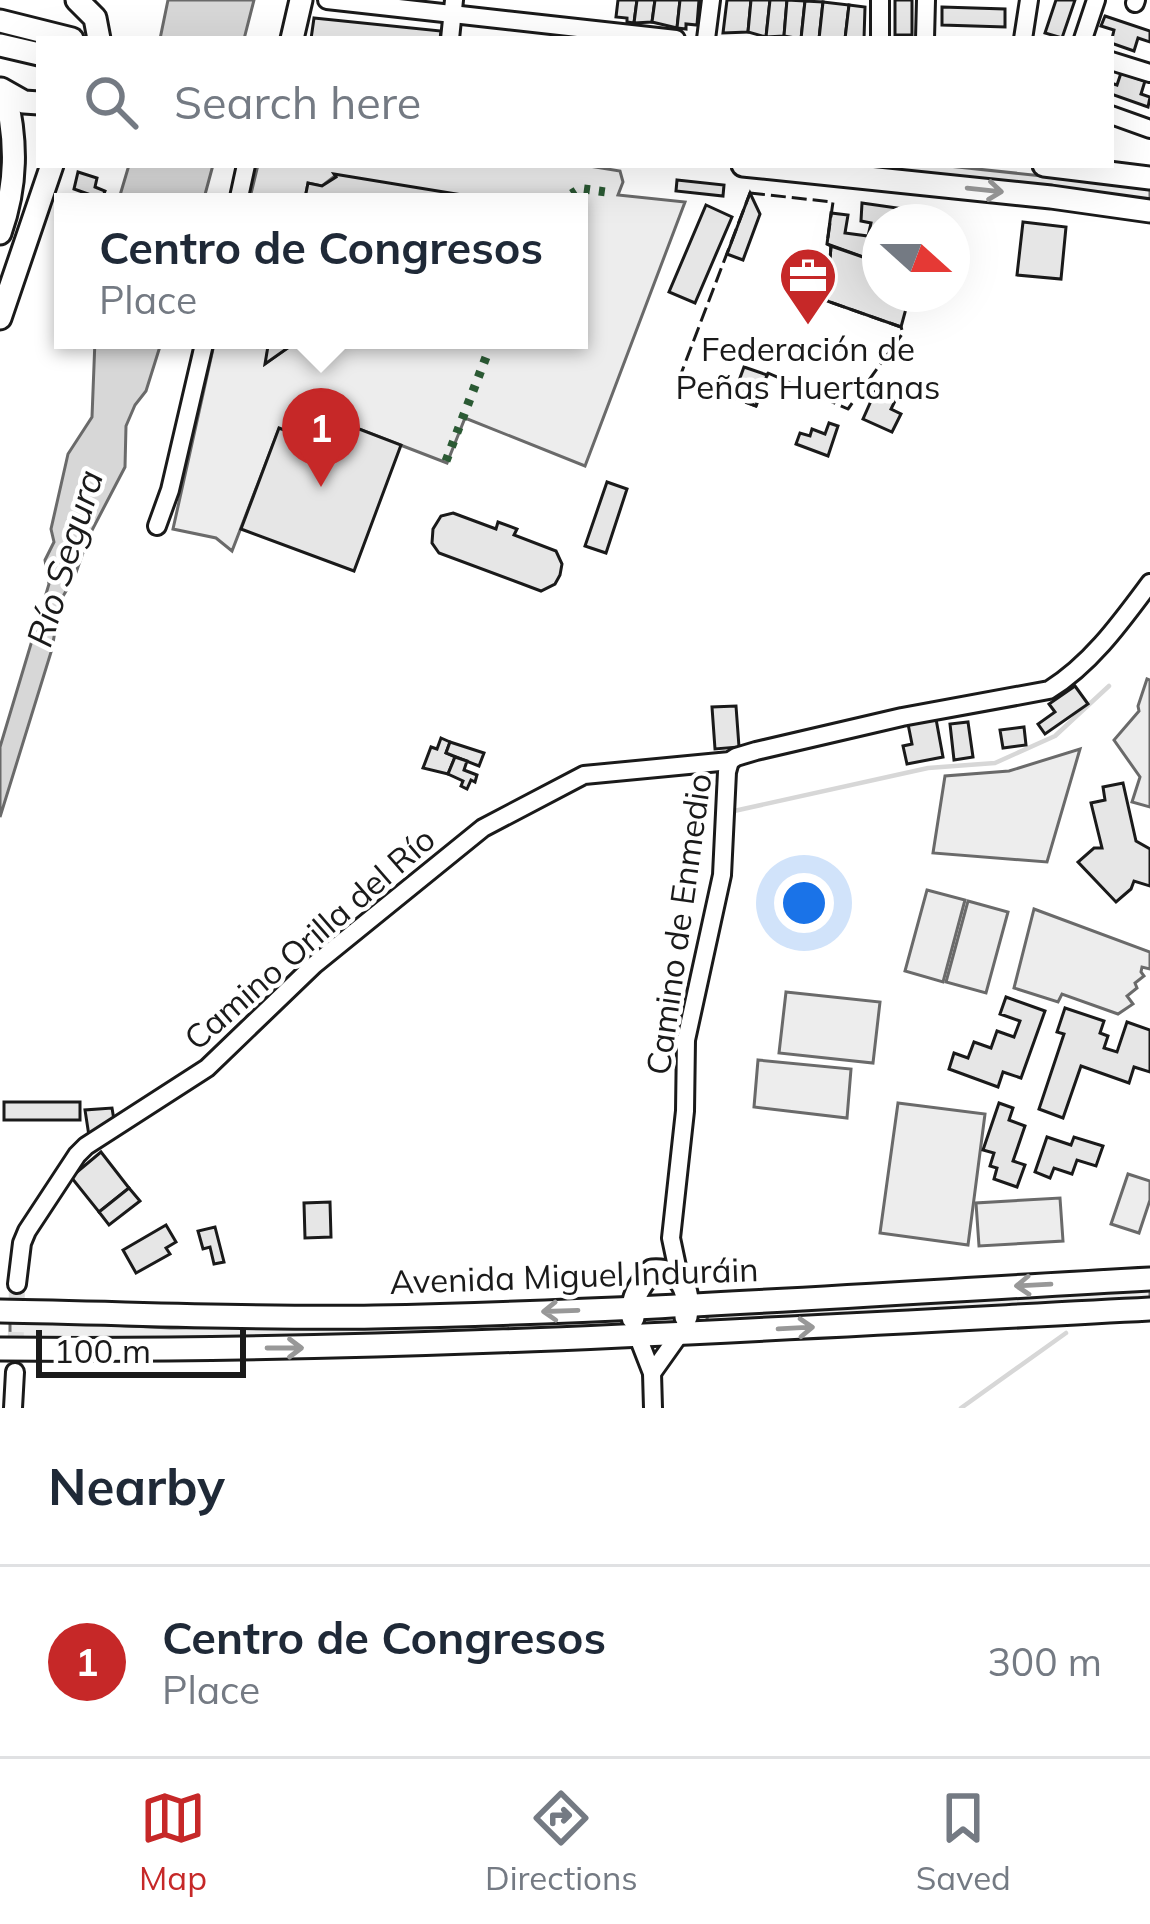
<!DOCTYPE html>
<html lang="en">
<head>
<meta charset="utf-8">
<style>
  body { margin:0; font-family:Mulish,sans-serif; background:#f6f6f7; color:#1f2937 }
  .compass { position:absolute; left:862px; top:204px; width:108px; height:108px; border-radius:50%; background:#fff; box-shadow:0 12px 48px #0002; rotate:111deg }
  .scale { position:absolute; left:36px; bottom:30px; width:210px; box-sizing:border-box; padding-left:12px; border:6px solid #1a1a1a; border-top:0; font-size:33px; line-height:42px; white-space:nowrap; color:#1a1a1a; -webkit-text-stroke:9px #fff; paint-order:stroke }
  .you { position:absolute; left:804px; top:903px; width:42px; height:42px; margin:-30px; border:9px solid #fff; border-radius:50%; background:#1a73e8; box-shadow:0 0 0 18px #1a73e833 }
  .badge { display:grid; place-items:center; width:78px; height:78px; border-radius:50%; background:#c62828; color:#fff; font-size:39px; font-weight:700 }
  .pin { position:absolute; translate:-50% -99px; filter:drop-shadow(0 3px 6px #0008) }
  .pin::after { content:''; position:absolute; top:63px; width:42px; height:36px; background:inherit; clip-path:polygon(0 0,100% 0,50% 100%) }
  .popup { position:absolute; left:54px; top:193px; width:534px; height:156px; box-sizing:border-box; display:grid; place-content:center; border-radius:0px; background:#fff; filter:drop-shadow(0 3px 9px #0005); font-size:39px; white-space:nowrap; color:#747a83 }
  .popup b { font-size:45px; color:#1f2937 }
  .popup::after { content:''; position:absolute; left:50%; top:100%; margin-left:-24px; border:24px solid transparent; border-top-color:#fff }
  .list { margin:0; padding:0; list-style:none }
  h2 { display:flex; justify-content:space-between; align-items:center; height:156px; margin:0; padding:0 48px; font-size:51px }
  h2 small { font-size:39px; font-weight:400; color:#747a83 }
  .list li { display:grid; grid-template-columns:78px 1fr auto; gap:36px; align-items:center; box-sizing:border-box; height:192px; padding:0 48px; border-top:3px solid #e0e1e3 }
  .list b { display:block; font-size:45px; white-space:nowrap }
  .list p { margin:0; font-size:39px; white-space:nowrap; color:#747a83 }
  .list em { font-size:39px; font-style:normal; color:#747a83 }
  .icon { flex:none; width:66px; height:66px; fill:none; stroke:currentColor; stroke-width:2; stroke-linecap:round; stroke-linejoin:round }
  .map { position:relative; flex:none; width:1150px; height:1408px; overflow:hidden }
  .search { position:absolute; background:#fff; box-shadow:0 12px 48px #0002; left:36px; right:36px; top:36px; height:132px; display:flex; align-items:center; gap:30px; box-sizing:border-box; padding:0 42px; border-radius:0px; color:#747a83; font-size:45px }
  .sheet { height:348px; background:#fff }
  nav { display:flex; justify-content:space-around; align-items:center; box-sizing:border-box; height:168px; border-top:3px solid #e0e1e3; background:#fff; font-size:33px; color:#747a83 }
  nav a { display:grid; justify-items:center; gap:6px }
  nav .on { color:#c62828 }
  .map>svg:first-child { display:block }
</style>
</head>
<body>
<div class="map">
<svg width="1150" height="1408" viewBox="0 0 1150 1408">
  <rect width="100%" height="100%" fill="#fff"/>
  <g fill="#ededed" stroke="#6a6a6a" stroke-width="3">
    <path d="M258 165H583L620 171 623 182 618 195 685 202 585 466 465 418 447 463 320 414 310 440 279 429 232 551 216 538 173 529 215 340H269L266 363 299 340H579V202H491L336 175 322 186 308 183 305 198 299 202H249Z"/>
    <path d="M833 165H939L1090 181 1150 189V200Z"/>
    <path d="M1147 679 1150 680V807L1132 802 1140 777 1114 740 1139 711 1138 706Z"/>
    <path d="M1080 749 1047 862 933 853 945 776 1009 771Z"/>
    <path d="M927 890 965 900 943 982 905 971Z"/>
    <path d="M968 901 1008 912 986 993 946 982Z"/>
    <path d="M1034 909 1150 952V969L1142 967 1141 972 1144 976 1135 983 1137 988 1127 996 1133 1004 1118 1014 1062 994 1058 1002 1014 988Z"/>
    <path d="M786 992 880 1002 873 1063 779 1053Z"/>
    <path d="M758 1060 851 1069 847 1118 754 1107Z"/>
    <path d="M898 1103 985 1114 968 1245 880 1233Z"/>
    <path d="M1128 1174 1150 1181V1200L1139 1233 1111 1224Z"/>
    <path d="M1060 1198 1063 1241 979 1246 976 1203Z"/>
    <path d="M1150 1289V1298L724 1323 709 1322 707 1319 708 1315 713 1314Z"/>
    <path d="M625 1317V1328L303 1337 10 1339V1320L171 1328 426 1326Z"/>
  </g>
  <g fill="#d7d7d7" stroke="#6a6a6a" stroke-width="3">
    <path d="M168 0H254L244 39H160Z"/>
    <path d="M129 165H213L203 202H118Z"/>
    <path d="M95 340H162L146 391 135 405 126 426 125 467 89 536 74 578 60 601 52 649 0 817V747L49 584 45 560 54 542 51 529 68 454 92 417Z"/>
  </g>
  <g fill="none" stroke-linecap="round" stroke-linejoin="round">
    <g stroke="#d7d7d7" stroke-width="4.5">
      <path d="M734 811 928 768 995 763 1055 736 1109 686"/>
      <path d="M961 1408 1066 1333"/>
    </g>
  </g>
  <g fill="#e6e6e6" stroke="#1a1a1a" stroke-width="3">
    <path d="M618 0H637L634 23 627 22V18L616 17Z"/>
    <path d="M637 0H655L652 22 634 23Z"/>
    <path d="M655 0H680L677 28 652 22Z"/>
    <path d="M680 0H699L697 25 686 24V29L677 28Z"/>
    <path d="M727 0H751L748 32 723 33Z"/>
    <path d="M751 0H770L766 37 748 32Z"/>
    <path d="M770 0H787L784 36 766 37Z"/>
    <path d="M787 0 805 1 801 39 784 36Z"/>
    <rect x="895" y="0" width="17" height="35"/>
    <path d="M1056 0H1075L1062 38 1045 33Z"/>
    <path d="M805 1 823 2 819 39H801Z"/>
    <path d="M823 2 849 5 845 39H819Z"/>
    <path d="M849 5 865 7 864 39H845Z"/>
    <path d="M942 7 1005 9V27L942 25Z"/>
    <path d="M1105 16 1150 31V42L1138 38 1134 51 1111 43 1114 30 1101 26Z"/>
    <path d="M314 18 441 31 440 39H311Z"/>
    <path d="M1121 73 1145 81 1141 94 1150 97 1148 107 1111 94V83L1117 85Z"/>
    <path d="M78 172 97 178 95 187 105 191 102 199 74 189Z"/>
    <path d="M334 174 401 185 493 200 299 202 305 198 308 183 322 186 336 177Z"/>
    <path d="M677 180 724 185 723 196 676 191Z"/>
    <path d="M750 193 760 214 743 260 727 254Z"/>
    <path d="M862 203 925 212 924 222H880V263L827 244 831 213 848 215 845 233 868 236 871 223 861 221Z"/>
    <path d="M706 205 732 217 695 303 669 292Z"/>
    <path d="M1023 222 1066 227 1061 279 1017 275Z"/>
    <path d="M831 246 880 263V294H910L901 327 827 301Z"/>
    <path d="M809 279 824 282 820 302 792 296 795 281 808 284Z"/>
    <path d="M269 340H299L265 364Z"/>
    <path d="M744 367 767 375 756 406 733 397Z"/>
    <path d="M875 392 895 401 891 409 901 414 892 432 863 419Z"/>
    <path d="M320 414 401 445 354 571 241 529 279 428 310 440Z"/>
    <path d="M829 423 838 426 828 456 796 444 800 433 810 436 812 429 825 434Z"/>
    <path d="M607 482 627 489 606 553 585 546Z"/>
    <path d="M453 513 496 529 498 522 517 529 514 535 556 551 562 564 560 575 555 584 541 591 439 553 432 543 433 529 441 516Z"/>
    <path d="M1075 686 1088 704 1045 734 1038 724 1055 712 1049 704Z"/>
    <path d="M736 706 739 747 715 749 712 707Z"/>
    <path d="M936 719 943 757 907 764 903 746 912 744 908 724Z"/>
    <path d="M968 722 973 757 954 760 950 724Z"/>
    <path d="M1024 727 1026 745 1003 748 1000 730Z"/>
    <path d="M441 738 450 742 446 753 455 757 448 774 423 768 431 747 437 749Z"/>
    <path d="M450 742 484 753 479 766 446 753Z"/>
    <path d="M455 757 467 761 464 770 477 775 475 782 471 780 467 789 461 786 463 781 448 774Z"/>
    <path d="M1123 783 1136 841 1150 849V886L1134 881 1131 889 1116 902 1078 862 1094 848H1102L1091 803 1105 800 1103 787Z"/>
    <path d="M1006 997 1045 1011 1021 1078 1003 1072 998 1087 949 1069 954 1053 968 1058 974 1042 991 1048 997 1031 1014 1037 1020 1021 1000 1014Z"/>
    <path d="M1065 1008 1104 1021 1100 1033 1108 1036 1104 1048 1117 1052 1127 1022 1150 1030V1072L1134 1067 1129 1083 1081 1066 1063 1118 1039 1109 1064 1034 1057 1032Z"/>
    <rect x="4" y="1102" width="76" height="18"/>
    <path d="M999 1103 1013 1108 1009 1120 1025 1126 1013 1161 1025 1165 1017 1187 994 1179 997 1168 990 1166 994 1153 983 1150Z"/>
    <path d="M112 1108 114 1120 89 1136 85 1110Z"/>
    <path d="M1047 1137 1071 1145 1074 1137 1103 1146 1096 1166 1077 1160 1072 1174 1054 1168 1050 1178 1035 1172Z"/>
    <path d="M101 1152 129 1188 99 1212 71 1177Z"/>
    <path d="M129 1188 140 1201 109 1225 99 1212Z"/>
    <path d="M330 1202 331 1237 305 1238 304 1203Z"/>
    <path d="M166 1225 176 1242 166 1248 170 1254 136 1273 123 1250Z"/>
    <path d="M215 1227 224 1262 214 1264 210 1247 203 1249 198 1231Z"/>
  </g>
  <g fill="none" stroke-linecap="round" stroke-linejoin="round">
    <path stroke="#ddd" stroke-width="16" stroke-dasharray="16 8" stroke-linecap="butt" d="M15 1372 17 1284"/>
    <defs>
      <g id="minor">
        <path d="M327 0 676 39"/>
        <path d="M1135 3 1136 0"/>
        <path d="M450 39 454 0"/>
        <path d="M706 39 711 0"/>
        <path d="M880 39V0"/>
        <path d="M925 39 926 0"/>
        <path d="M1023 39 1029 0"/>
        <path d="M1083 39 1096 0"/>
        <path d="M1111 61 1150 73"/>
        <path d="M1111 115 1150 129"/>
        <path d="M238 202 246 165"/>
        <path d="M157 526 170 490 205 340"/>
        <path d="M679 1276 671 1238 685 1111 686 1040 722 875 727 772 730 761"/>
        <path d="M17 1284 22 1243 27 1231 77 1155 86 1146 207 1068 314 965 483 828 584 775 730 761 736 757 756 751 902 717 1049 690C1091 664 1121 622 1150 583"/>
        <path d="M638 1337 652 1373 653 1408"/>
        <path d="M652 1373 679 1335"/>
        <path d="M13 1408 15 1372"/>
      </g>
      <g id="major">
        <path d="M77 0 95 18 99 39"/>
        <path d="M0 21 72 39"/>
        <path d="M292 39 301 0"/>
        <path d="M0 45 39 54"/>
        <path d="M1 89 24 102 39 103"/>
        <path d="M743 165 1051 197 1150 211"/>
        <path d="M1044 165 1150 178"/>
        <path d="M0 233C17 185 17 141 5 92"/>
        <path d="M0 318 52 165"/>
        <path d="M0 1311C125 1313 249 1319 374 1317 633 1312 892 1293 1150 1279"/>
        <path d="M633 1318C631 1298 639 1286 652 1271 681 1269 691 1290 686 1317"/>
        <path d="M0 1349C384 1353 767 1329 1150 1309"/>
      </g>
    </defs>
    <use href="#minor" stroke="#1a1a1a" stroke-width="22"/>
    <use href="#major" stroke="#1a1a1a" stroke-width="27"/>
    <use href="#minor" stroke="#fff" stroke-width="16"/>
    <use href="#major" stroke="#fff" stroke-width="21"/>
    <g stroke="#2b5a34" stroke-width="9" stroke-dasharray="6 9" stroke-linecap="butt">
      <path d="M584 189 613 193"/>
      <path d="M559 202 576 191"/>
      <path d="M491 342 492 340"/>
      <path d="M446 461 488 352"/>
    </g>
    <path stroke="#1a1a1a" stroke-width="3" stroke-dasharray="15 6" stroke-linecap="butt" d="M750 193 833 202 827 244 831 246 827 301 901 327 903 333 848 409 768 373 756 406 679 379Z"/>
  </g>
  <defs><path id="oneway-shaft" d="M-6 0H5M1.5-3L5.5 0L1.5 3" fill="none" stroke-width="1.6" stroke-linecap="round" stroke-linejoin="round" transform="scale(3)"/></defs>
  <g stroke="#989898">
    <use href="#oneway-shaft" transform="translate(985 190) rotate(6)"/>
    <use href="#oneway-shaft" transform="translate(1033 1285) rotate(177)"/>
    <use href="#oneway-shaft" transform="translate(560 1311) rotate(178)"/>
    <use href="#oneway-shaft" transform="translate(796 1328) rotate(-3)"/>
    <use href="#oneway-shaft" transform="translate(285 1348)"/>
  </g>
  <defs>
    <symbol id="office-pin" viewBox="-11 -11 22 30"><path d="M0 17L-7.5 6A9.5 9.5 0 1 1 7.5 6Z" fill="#c62828" stroke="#fff"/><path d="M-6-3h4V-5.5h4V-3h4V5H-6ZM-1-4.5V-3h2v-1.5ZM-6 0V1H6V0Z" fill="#fff"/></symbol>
  </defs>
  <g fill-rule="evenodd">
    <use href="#office-pin" x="775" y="243" width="66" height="90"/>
  </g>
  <g text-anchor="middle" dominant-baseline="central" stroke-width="9" stroke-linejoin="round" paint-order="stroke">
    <g font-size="33" fill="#1a1a1a" stroke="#fff">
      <text x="808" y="348">Federación de<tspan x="808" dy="38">Peñas Huertanas</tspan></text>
    </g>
    <g font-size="33" fill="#1a1a1a" stroke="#fff">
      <text transform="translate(678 924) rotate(-82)">Camino de Enmedio</text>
      <text transform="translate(309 938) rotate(-41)">Camino Orilla del Río</text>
      <text transform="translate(574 1275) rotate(-2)">Avenida Miguel Induráin</text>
    </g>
    <g font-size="36" font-style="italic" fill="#1a1a1a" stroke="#fff">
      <text transform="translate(64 558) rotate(-73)">Río Segura</text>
    </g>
  </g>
</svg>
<svg class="compass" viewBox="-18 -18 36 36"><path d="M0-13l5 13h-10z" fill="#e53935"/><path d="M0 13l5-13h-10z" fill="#747a83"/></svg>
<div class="scale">100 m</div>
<div class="you"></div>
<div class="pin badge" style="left:321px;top:487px">1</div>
<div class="popup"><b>Centro de Congresos</b>Place</div>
<div class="search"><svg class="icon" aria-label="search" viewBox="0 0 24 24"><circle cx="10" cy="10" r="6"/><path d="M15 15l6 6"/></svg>Search here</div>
</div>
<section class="sheet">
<h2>Nearby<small></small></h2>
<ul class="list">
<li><span class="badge">1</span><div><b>Centro de Congresos</b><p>Place</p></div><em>300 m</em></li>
</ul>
</section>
<nav>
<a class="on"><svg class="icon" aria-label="map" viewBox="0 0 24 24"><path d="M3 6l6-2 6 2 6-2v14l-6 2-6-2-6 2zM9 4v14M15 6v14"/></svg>Map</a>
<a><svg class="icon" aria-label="directions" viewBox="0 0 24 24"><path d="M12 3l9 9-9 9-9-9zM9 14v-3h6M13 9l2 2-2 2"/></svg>Directions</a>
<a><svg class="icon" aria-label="saved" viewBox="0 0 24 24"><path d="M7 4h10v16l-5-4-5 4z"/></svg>Saved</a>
</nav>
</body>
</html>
